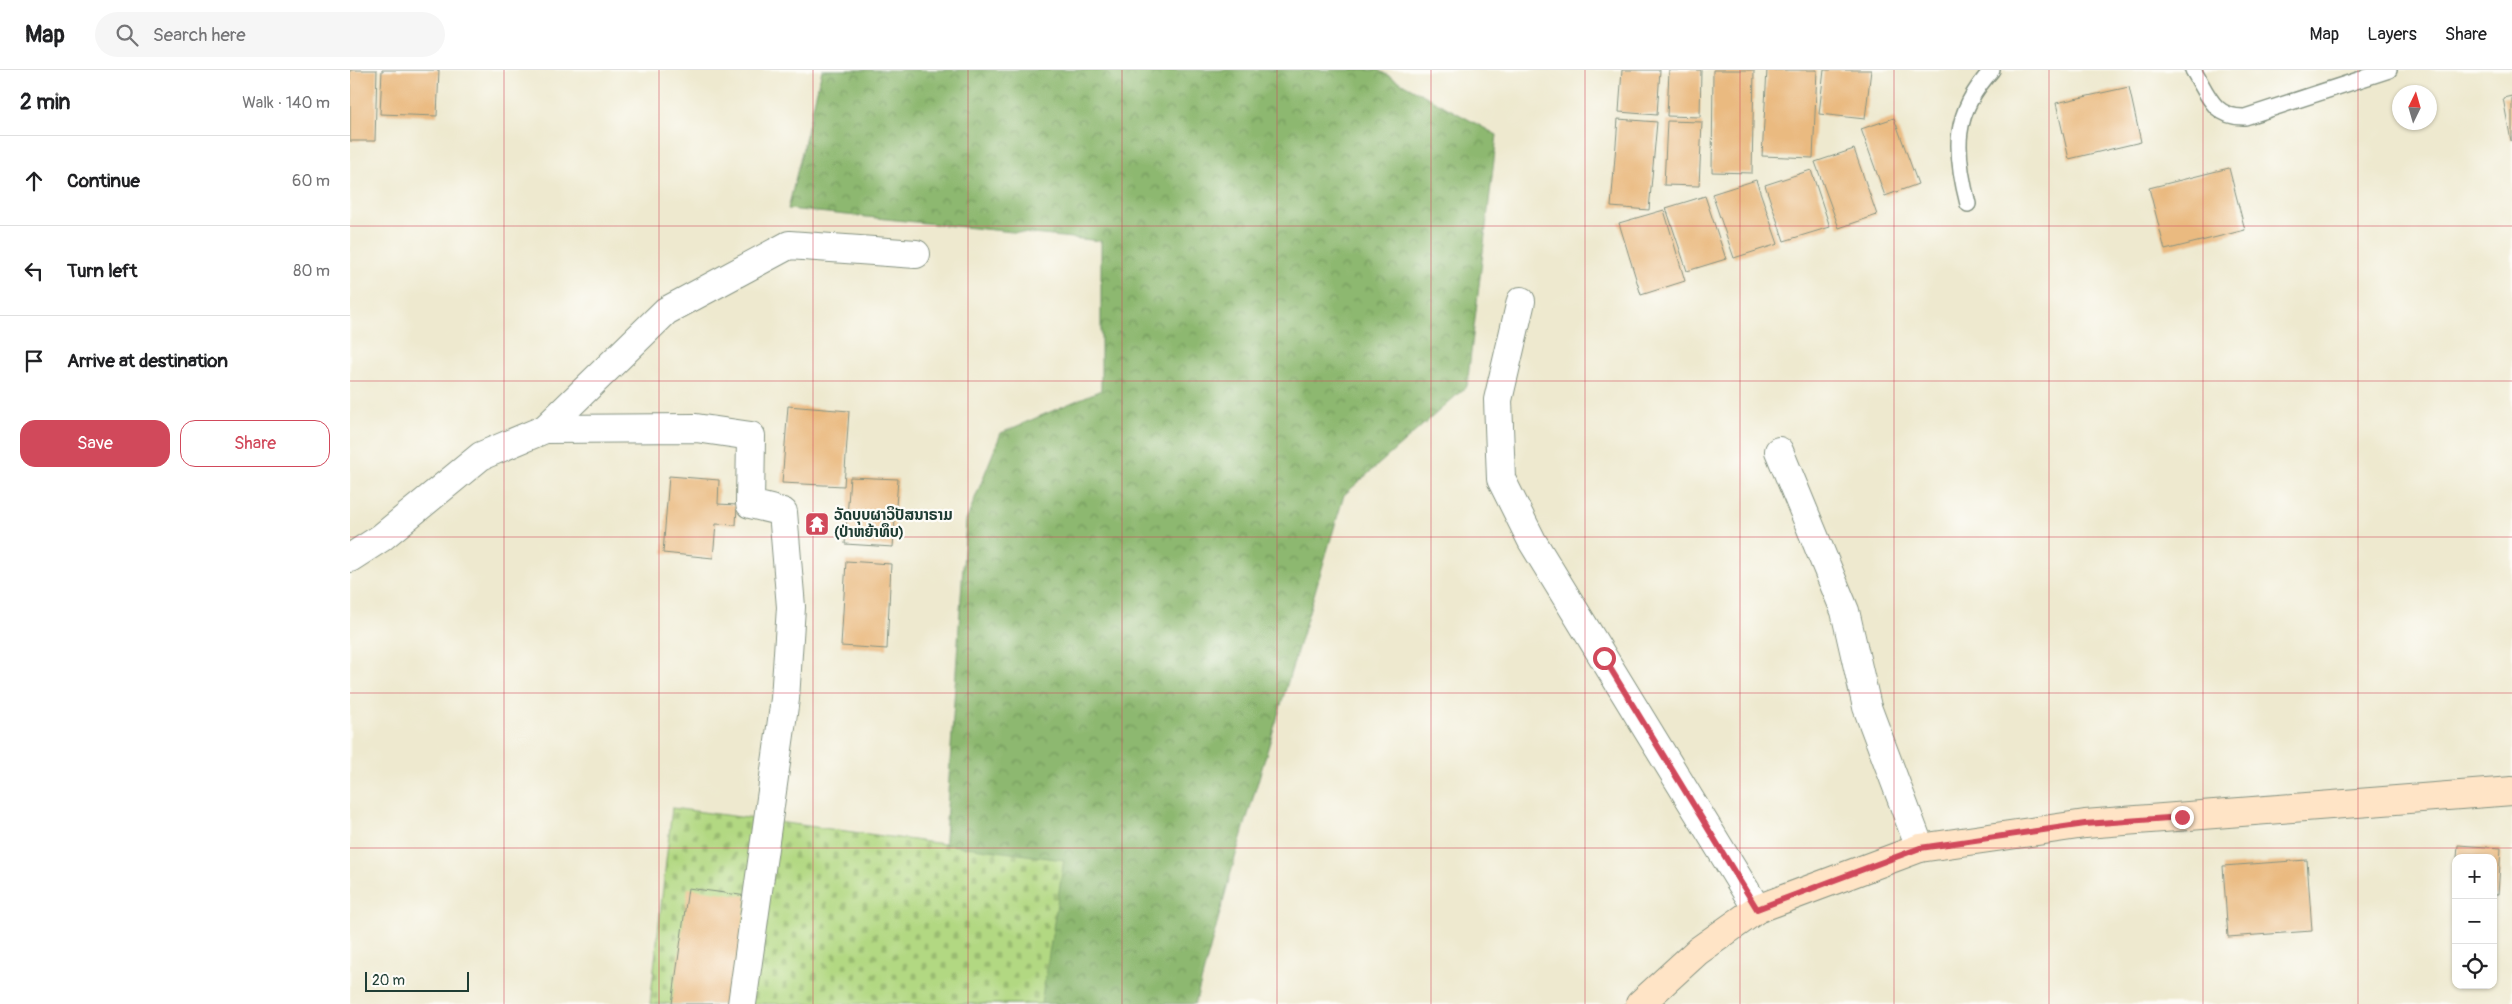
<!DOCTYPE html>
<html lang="en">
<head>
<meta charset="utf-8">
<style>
  body { margin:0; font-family:Pangolin,"Noto Sans Lao",sans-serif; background:#f6f6f6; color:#202124 }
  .controls { position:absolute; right:15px; bottom:15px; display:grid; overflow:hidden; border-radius:10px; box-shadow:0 1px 4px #0004 }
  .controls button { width:45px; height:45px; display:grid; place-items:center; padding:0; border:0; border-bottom:1px solid #e0e0e0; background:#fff; color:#202124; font:25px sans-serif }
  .compass { position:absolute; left:2042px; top:15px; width:45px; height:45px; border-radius:50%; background:#fff; box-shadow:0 1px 4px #0004; rotate:5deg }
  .scale { position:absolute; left:15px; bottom:12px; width:104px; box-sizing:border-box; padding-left:5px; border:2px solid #1f3d34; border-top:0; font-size:14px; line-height:18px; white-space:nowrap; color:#1f3d34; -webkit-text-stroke:4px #fdfcf7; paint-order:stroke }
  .stop { position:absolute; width:15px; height:15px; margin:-11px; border:4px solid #d1495b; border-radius:50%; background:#fff }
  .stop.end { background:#d1495b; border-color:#fff; box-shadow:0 1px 5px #0008 }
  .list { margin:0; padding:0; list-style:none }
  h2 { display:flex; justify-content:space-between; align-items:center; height:65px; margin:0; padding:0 20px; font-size:21px }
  h2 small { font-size:16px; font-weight:400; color:#757577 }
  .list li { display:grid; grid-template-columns:32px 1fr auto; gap:15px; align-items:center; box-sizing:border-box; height:90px; padding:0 20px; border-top:1px solid #e0e0e0 }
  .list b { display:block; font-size:19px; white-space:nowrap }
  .list em { font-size:16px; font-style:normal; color:#757577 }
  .actions { display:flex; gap:10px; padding:15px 20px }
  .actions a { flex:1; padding:11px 0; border:1px solid #d1495b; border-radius:15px; text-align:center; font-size:18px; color:#d1495b }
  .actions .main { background:#d1495b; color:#fff }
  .icon { flex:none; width:28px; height:28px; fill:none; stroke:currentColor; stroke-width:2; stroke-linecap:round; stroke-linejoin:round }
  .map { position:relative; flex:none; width:2162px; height:934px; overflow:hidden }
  header { display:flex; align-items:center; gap:30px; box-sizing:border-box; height:70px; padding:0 25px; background:#fff; border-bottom:1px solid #e0e0e0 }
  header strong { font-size:24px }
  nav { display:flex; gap:28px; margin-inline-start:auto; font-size:18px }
  .search { width:350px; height:45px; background:#f6f6f6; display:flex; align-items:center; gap:12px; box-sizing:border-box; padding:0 18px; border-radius:28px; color:#757577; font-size:19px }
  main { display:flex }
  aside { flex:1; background:#fff }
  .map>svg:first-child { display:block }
</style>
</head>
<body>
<header>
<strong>Map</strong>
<div class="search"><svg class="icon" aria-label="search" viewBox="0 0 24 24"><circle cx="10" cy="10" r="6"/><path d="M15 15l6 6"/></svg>Search here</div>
<nav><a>Map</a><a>Layers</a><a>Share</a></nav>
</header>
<main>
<aside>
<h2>2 min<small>Walk · 140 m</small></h2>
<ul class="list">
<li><svg class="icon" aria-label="ahead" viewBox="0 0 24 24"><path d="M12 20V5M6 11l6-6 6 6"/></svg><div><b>Continue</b></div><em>60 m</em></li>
<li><svg class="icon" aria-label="left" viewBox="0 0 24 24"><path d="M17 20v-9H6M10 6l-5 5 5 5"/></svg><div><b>Turn left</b></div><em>80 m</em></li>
<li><svg class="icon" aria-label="arrive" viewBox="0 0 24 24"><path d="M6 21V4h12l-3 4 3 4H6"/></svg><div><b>Arrive at destination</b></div></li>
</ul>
<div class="actions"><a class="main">Save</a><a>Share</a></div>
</aside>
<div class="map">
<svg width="2162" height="934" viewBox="0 0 2162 934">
  <defs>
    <pattern id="forest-crowns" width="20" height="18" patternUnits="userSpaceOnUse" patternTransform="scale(1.25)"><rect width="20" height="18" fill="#8db870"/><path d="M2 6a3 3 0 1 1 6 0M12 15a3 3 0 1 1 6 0" fill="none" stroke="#73975d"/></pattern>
    <pattern id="cemetery-stones" width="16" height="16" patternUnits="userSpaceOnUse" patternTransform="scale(1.25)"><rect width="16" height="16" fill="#b2d882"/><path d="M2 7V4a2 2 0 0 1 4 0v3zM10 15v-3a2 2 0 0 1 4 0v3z" fill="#99ba71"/></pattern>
  </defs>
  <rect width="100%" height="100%" fill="#fdfcf7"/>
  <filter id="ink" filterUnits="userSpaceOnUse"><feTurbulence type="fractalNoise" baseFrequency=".02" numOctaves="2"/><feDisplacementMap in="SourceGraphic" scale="10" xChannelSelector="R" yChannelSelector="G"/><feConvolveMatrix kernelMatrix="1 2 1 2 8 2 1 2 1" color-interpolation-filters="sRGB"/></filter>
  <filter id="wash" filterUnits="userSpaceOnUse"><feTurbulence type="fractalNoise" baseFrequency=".0096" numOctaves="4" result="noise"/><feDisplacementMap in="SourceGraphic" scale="20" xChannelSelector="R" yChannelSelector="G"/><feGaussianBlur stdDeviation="1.12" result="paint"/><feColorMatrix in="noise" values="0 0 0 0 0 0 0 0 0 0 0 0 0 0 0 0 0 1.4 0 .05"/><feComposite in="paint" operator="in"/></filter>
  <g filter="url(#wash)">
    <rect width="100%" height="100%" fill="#eee9cf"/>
    <path fill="url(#forest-crowns)" stroke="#567a52" d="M472 0H1028L1147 65 1117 316 994 425 885 788 845 934H584L616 451 651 363 751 320V171L438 139Z"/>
    <path fill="url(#cemetery-stones)" stroke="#688a5b" d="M322 738 714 790 691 934H300Z"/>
    <g id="blocks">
      <g fill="#eaba80">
        <path d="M0 0H27L25 71H0Z"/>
        <path d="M32 0H89L87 46 30 44Z"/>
        <path d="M1272 0H1310L1307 45 1269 42Z"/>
        <path d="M1319 0H1351L1350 47 1317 46Z"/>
        <path d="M1363 0H1404L1402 103 1362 102Z"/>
        <path d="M1417 0H1467L1463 88 1412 86Z"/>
        <path d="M1474 0H1521L1515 49 1469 44Z"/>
        <path d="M1779 17 1791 72 1719 89 1706 33Z"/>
        <path d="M2162 26V71H2161L2153 28Z"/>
        <path d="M1544 48 1568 114 1535 126 1511 59Z"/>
        <path d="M1268 49 1307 52 1299 140 1261 137Z"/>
        <path d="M1317 51 1352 52 1349 116 1314 115Z"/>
        <path d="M1504 79 1527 145 1489 158 1465 92Z"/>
        <path d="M1879 98 1895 160 1815 180 1799 118Z"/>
        <path d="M1461 100 1480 157 1434 171 1415 115Z"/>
        <path d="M1406 110 1428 174 1384 188 1362 124Z"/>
        <path d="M1355 126 1376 189 1337 201 1316 138Z"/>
        <path d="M1314 140 1335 211 1291 225 1269 153Z"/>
        <path d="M438 336 499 341 494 416 432 413Z"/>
        <path d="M319 406 369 410 368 434 387 435 386 455 366 454 363 488 313 483Z"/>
        <path d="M500 407 548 409 543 477 495 474Z"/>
        <path d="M496 491 541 494 537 579 491 576Z"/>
        <path d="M2108 775 2151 778 2148 825H2143V788H2107Z"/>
        <path d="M1957 790 1962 861 1878 867 1873 796Z"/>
        <path d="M338 818 397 826 382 934H322Z"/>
      </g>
    </g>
  </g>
  <g filter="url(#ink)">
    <use href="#blocks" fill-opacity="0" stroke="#869382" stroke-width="1"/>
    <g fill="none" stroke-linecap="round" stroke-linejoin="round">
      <defs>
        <g id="service">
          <path d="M1843 0C1858 24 1863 48 1895 47L2039 0"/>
          <path d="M1618 134C1604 80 1602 43 1642 0"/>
        </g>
        <g id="minor">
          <path d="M1171 231 1148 330 1151 409 1182 471 1407 839"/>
          <path d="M195 359 316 241 439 175 566 184"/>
          <path d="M1429 381 1495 541 1517 637 1570 778"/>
          <path d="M0 488 31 468 131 386 195 359 346 358 401 366 400 434 433 442 441 537 435 629 392 934"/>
        </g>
        <path id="secondary" d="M1290 934 1348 881 1407 839 1570 778 1735 754 2162 721"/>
      </defs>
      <use href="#service" stroke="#869382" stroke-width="18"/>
      <use href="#minor" stroke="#869382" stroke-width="30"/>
      <use href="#secondary" stroke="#869382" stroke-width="30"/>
      <use href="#service" stroke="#fff" stroke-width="15"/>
      <use href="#minor" stroke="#fff" stroke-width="28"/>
      <use href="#secondary" stroke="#ffe4c6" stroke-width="28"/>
    </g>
  </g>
  <g fill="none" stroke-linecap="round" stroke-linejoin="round" filter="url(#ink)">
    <path stroke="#d1495b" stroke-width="6" d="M1254 588 1407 839 1570 778 1735 754 1832 747"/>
  </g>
  <path fill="none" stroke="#d1495b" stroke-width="1" stroke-opacity="0.55" d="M154 0V934M309 0V934M463 0V934M618 0V934M772 0V934M927 0V934M1081 0V934M1235 0V934M1390 0V934M1544 0V934M1699 0V934M1853 0V934M2008 0V934M0 156H2162M0 311H2162M0 467H2162M0 623H2162M0 778H2162"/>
  <defs>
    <symbol id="temple-square" viewBox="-11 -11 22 22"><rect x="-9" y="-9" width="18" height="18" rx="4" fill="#d1495b" stroke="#fdfcf7"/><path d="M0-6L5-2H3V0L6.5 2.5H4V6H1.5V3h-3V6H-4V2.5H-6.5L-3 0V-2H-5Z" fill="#fff"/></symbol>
  </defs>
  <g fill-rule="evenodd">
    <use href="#temple-square" x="453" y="440" width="28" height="28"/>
  </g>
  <g text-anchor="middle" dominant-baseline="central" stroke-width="4.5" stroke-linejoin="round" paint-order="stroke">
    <g font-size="15" font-weight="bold" fill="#1f3d34" stroke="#fdfcf7" text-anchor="start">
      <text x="484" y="445">ວັດບຸບຜາວິປັສນາຣາມ<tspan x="484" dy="17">(ປ່າຫຍ້າທຶບ)</tspan></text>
    </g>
  </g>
</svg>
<div class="controls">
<button>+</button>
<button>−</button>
<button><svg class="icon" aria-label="locate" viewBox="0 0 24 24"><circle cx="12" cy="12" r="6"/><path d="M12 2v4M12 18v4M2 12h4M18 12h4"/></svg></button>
</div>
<svg class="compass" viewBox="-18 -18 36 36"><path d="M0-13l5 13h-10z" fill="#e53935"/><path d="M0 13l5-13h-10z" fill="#757577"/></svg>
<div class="scale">20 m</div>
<div class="stop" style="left:1254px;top:588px"></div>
<div class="stop end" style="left:1832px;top:747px"></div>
</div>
</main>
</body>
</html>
